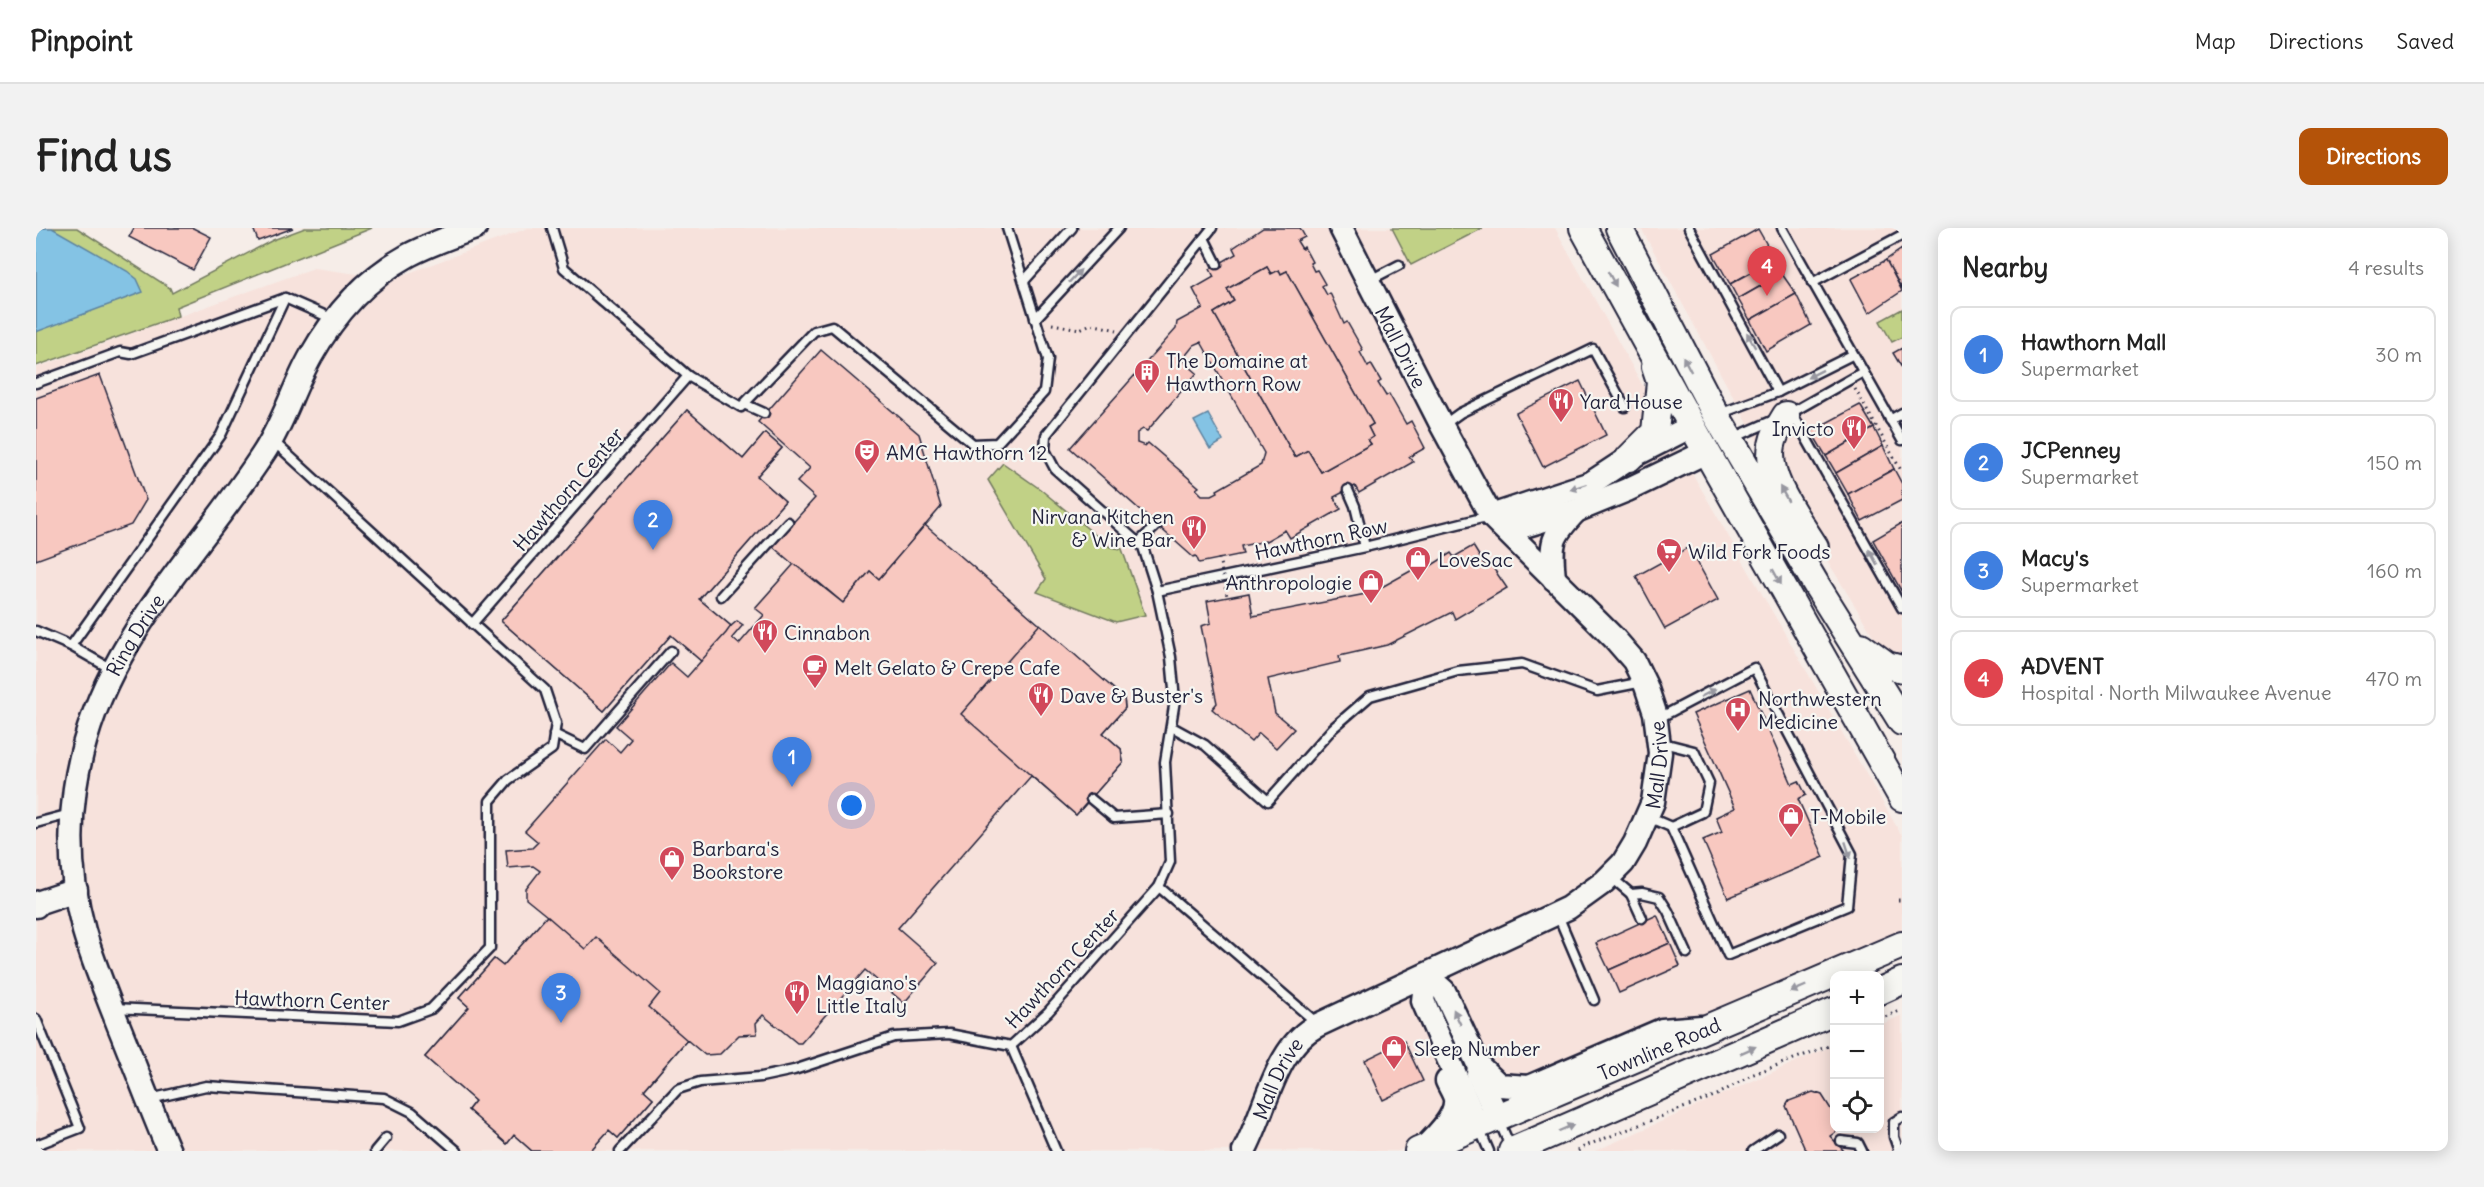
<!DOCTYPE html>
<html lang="en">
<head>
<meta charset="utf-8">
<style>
  body { margin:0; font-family:Delius,sans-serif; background:#f2f2f2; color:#222 }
  .controls { position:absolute; right:18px; bottom:18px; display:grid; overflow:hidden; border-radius:12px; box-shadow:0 3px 15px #0003 }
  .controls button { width:54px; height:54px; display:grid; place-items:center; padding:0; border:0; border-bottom:2px solid #e0e0e0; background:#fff; color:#222; font:30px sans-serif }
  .you { position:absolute; left:816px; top:578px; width:21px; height:21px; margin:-15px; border:4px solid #fff; border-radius:50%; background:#1a73e8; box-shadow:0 0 0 9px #1a73e833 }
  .badge { display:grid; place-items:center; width:39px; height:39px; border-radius:50%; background:#b45309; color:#fff; font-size:20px; font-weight:700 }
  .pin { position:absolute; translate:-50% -50px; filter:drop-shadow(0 2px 3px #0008) }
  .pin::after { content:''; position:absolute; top:32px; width:21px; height:18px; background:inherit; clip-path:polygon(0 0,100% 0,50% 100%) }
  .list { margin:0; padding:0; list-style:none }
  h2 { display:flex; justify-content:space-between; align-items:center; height:78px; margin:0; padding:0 24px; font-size:26px }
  h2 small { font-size:20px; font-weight:400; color:#767676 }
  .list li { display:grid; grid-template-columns:39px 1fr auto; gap:18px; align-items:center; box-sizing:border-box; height:96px; margin:0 12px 12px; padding:0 12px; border:2px solid #e0e0e0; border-radius:12px }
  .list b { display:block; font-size:22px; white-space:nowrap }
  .list p { margin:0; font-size:20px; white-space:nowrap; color:#767676 }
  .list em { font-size:20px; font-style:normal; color:#767676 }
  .icon { flex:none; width:33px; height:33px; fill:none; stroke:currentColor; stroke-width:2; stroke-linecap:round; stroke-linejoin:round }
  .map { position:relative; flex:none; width:1866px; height:923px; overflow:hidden; border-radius:12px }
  header { display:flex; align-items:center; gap:36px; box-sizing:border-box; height:84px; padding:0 30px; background:#fff; border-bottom:2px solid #e0e0e0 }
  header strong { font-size:28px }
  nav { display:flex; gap:33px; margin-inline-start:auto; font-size:21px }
  .intro { display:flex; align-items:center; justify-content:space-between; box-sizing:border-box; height:144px; padding:0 36px }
  h1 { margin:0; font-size:42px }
  .button { padding:15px 27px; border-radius:12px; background:#b45309; color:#fff; font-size:21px; font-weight:700 }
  main { display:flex; gap:36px; padding:0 36px }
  aside { flex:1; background:#fff; border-radius:12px; box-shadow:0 3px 15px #0003 }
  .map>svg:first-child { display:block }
</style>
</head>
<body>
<header>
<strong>Pinpoint</strong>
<nav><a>Map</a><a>Directions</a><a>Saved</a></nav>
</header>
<div class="intro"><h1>Find us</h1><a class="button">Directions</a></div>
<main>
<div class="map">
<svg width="1866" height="923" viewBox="0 0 1866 923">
  <rect width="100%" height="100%" fill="#f6ede8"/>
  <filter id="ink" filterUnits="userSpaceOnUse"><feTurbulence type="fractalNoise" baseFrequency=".0167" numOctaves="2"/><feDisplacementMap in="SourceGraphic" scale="12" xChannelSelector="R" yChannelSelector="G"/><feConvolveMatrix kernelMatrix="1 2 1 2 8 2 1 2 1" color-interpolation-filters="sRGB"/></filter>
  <g filter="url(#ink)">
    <g fill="#f7e2dc">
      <path d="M492 0H1519L1641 219 1866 608V706L1362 923H0V140L278 40 357 51Z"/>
      <path d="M1605 0H1866V455L1747 260Z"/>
      <path d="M1866 787V923H1559L1798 817V900H1844V797Z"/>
    </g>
    <g fill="#c1d186" stroke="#727a60" stroke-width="1.5">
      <path d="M0 0H41L134 60 136 65 237 12 269 0H336L140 79 142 88 0 138Z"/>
      <path d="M1356 0H1447L1375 37Z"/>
      <path d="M1866 81V109L1856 114 1844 93Z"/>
      <path d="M967 235 1004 261 1074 319 1086 321 1109 387 1080 394 1001 364 1010 351 952 252Z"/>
    </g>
    <g fill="#84c3e4" stroke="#5d83a0" stroke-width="1.5">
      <path d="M0 0H16L91 43 101 51 107 64 0 104Z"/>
      <path d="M1172 186 1187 213 1174 221 1158 193Z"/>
    </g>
    <g fill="#f8c8c0" stroke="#22223b" stroke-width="1.5" fill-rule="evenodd">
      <path d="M98 0H157L175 9 157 42 93 9Z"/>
      <path d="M217 0H257L222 13Z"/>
      <path d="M1227 0H1264L1269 9 1261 13 1266 21 1268 19 1276 34 1274 35 1278 43 1281 42 1289 56 1286 58 1291 67 1294 65 1308 96 1311 94 1327 122 1324 124 1332 139 1335 136 1345 153 1342 155 1350 168 1353 166 1370 196 1375 193 1389 220 1373 229 1377 234 1323 265 1319 258 1298 269 1305 281 1254 310 1249 302 1230 313 1205 318 1207 326 1163 335 1160 328 1157 329 1034 220 1140 101 1141 94 1167 80 1157 61 1178 49 1174 41 1200 26 1197 20ZM1231 39 1235 46 1243 42 1245 46 1251 43 1337 196 1332 199 1337 209 1332 212 1335 216 1285 244 1272 222 1259 229 1178 85 1198 73 1191 61ZM1165 114 1228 225 1225 237 1181 262 1182 264 1176 267H1166L1160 261 1163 259 1112 215 1109 218 1101 215V205L1107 201 1111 203 1161 145 1146 132 1158 117Z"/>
      <path d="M1722 1 1739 31 1694 56 1677 26Z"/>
      <path d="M1866 21V61L1850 32Z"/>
      <path d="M1739 32 1746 46 1702 71 1694 56Z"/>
      <path d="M1850 32 1866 63 1833 85 1815 51Z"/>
      <path d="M1231 39 1235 46 1243 42 1245 46 1251 43 1337 196 1332 199 1337 209 1332 212 1335 216 1285 244 1272 222 1259 229 1178 85 1198 73 1191 61Z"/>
      <path d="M1746 46 1760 66 1714 92 1702 71Z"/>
      <path d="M1760 66 1775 97 1730 123 1714 92Z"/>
      <path d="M1866 120V140L1857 125Z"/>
      <path d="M785 122 883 206 905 279 843 351 834 343 807 375 781 353 779 355 736 318 779 270 761 254 774 240 722 194Z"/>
      <path d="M64 147 110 272 95 297 0 332V170Z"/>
      <path d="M1544 153 1570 207 1507 239 1480 185Z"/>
      <path d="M1824 177 1838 200 1790 228 1775 203Z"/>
      <path d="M651 182 707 231 729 205 746 220 721 248 749 273 663 371 695 398 701 393 707 397 696 410 703 416 728 387 719 380 758 336 807 375 834 343 843 351 889 297 1088 470 1089 480 1067 505 1085 521 1087 534 1040 587 995 548 862 700 902 735 868 775 829 742 765 815H761L727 787 720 795 721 806 703 807 684 826 669 827 651 812 608 862 617 870 582 910 573 902 554 923H496L478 907 471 916 432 882 439 873 389 829 433 779 423 770 458 731 467 738 511 688 490 671V661L504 643 497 638 472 640 470 622 496 620 502 614 489 603 570 511 584 524 595 511 580 498 635 435 651 449 665 433 635 407 568 483 465 393Z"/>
      <path d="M651 182 707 231 729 205 746 220 721 248 749 273 663 371 695 398 690 405 665 433 635 407 568 483 465 393Z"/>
      <path d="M1838 200 1847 218 1800 245 1790 228Z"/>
      <path d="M1847 218 1858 241 1812 266 1800 245Z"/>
      <path d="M1858 241 1866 256V272L1826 293 1812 266Z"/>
      <path d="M1866 295V364L1837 312Z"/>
      <path d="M1437 318 1448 336 1453 334 1471 360 1419 391 1416 384 1351 417 1303 428 1304 434 1232 451 1239 485 1258 501 1240 520 1223 505 1215 514 1176 481 1181 475 1165 398 1175 395 1171 373 1213 365 1217 388 1335 365 1389 335 1393 339 1415 325 1418 329Z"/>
      <path d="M1653 319 1682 372 1629 401 1600 348Z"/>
      <path d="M1004 396 1088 470 1089 480 1067 505 1085 521 1087 534 1040 587 925 486Z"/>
      <path d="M1714 461 1756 556 1763 553 1770 567 1762 571 1788 629 1692 670 1667 612 1686 604 1680 589 1699 580 1657 486Z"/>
      <path d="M1621 687 1634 715 1573 742 1560 715Z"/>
      <path d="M511 688 549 721 560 709 624 765 613 779 651 812 608 862 617 870 582 910 573 902 554 923H496L478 907 471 916 432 882 439 873 389 829 433 779 423 770 458 731 467 738Z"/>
      <path d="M1634 715 1644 738 1583 765 1573 742Z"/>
      <path d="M1368 813 1387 853 1347 872 1329 832Z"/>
      <path d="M1777 864 1786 867 1798 886V900H1805L1794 908 1808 923H1772L1768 919 1750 878 1753 873Z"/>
    </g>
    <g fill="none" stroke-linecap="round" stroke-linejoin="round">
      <defs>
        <g id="lane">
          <path d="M1653 0 1742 164"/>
          <path d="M1746 0 1866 212"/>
          <path d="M1168 10 1181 36"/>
          <path d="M988 53 1036 0"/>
          <path d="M1332 53 1363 37"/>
          <path d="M1776 55 1866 7"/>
          <path d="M999 91 1083 0"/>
          <path d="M652 148 705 179 778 103 796 98 937 216 961 215 1008 164 1012 131 971 0"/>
          <path d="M0 155 84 124 95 126 249 70 297 91"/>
          <path d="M708 176 728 185"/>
          <path d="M1756 185 1866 380"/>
          <path d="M1683 186 1742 164 1816 127"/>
          <path d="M1753 186 1827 144"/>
          <path d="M1854 192 1866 185"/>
          <path d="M1406 198 1424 185 1557 121 1589 179"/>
          <path d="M1697 210 1738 192"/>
          <path d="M1312 262 1319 278 1329 319"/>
          <path d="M1102 315 1121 297"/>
          <path d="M1121 363 1329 319 1454 288"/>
          <path d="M685 368 752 294"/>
          <path d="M436 396 652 148 528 40 516 0"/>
          <path d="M0 403 35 418 77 442"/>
          <path d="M35 418 185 207 249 70"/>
          <path d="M1136 499 1169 517 1232 573 1297 500 1334 468 1422 443 1486 436 1561 463 1607 454"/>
          <path d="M518 506 549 521 635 423"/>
          <path d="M1623 514 1658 523 1673 555 1667 584 1635 599"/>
          <path d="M1055 571 1078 590 1133 586"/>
          <path d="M1612 589 1635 599 1692 727 1811 678 1816 626 1718 440 1623 490"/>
          <path d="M0 595 34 586"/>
          <path d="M1575 649 1595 666 1606 665 1623 669 1632 683 1651 725"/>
          <path d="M1123 659 1282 796"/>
          <path d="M1595 666 1606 690"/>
          <path d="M1521 685 1558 772"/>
          <path d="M77 780 362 793 395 781 454 720V573L472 552 516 521 520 495 509 462 237 213"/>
          <path d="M0 791 44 900 0 917"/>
          <path d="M975 818 1020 923"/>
          <path d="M114 871 170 858 348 870 376 884 421 923"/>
          <path d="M1462 891 1475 920"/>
          <path d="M1443 900 1453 923"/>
          <path d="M1805 913 1822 915 1826 923"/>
          <path d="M339 923 350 910"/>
          <path d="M584 923 642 861 664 854 725 849 758 842 858 809 913 806 975 818 1012 784 1123 659 1134 634 1129 534 1139 472 1135 429 1121 363 1107 319 1019 241 1009 222 1010 207 1176 0"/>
          <path d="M1717 923 1742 906"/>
          <path d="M1863 923 1858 909V894L1866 889"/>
        </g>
        <g id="secondary">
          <path d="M1455 288 1555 255 1593 230 1656 198"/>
          <path d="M1459 289 1488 298 1542 282 1591 262 1670 224"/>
          <path d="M1518 351C1515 314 1514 310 1540 283"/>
          <path d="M0 678 4 674 40 662"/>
          <path d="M1390 747 1408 763 1443 838 1442 846 1461 888"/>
          <path d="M1390 747 1387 773 1441 897"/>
          <path d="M1443 838 1463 857 1493 859 1626 802 1665 799"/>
          <path d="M1388 920C1399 909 1421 889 1419 871 1418 865 1413 858 1411 853"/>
          <path id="s1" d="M133 923C115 881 99 838 82 796 70 765 57 734 48 703 22 608 37 513 85 428 125 356 182 295 227 226 247 196 257 160 275 128 298 87 331 50 373 27 394 16 417 8 439 0"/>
          <path id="s2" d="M1208 923C1230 883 1239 818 1282 797L1532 680 1568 654 1587 635 1599 615 1617 574 1624 525 1619 485 1610 458 1598 433 1578 410 1455 288 1406 198 1305 0"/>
        </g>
        <g id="primary">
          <path d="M1547 0 1656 198 1866 570"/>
          <path d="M1583 0 1680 187 1781 358 1866 494"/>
          <path d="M1750 187C1744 197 1738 206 1736 217 1729 250 1762 291 1779 319"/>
          <path d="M1593 230 1619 204 1624 154 1619 139"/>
          <path d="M1825 418 1851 437 1866 441"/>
          <path d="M1844 763 1866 753"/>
          <path id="s3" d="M1382 923 1866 717"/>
          <path d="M1476 923 1798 783"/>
        </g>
      </defs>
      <use href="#lane" stroke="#22223b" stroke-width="13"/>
      <use href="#secondary" stroke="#22223b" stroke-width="27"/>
      <use href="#primary" stroke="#22223b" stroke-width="30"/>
      <g stroke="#22223b" stroke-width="3" stroke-dasharray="1.5 4.5" stroke-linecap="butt">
        <path d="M1016 96 1044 101 1055 96 1081 102"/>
        <path d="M1819 161 1866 244"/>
        <path d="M1862 672H1866"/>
        <path d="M1844 791 1866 782"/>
        <path d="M1542 923 1549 918 1681 867 1715 847 1798 816"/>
      </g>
      <use href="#lane" stroke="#f6f6f2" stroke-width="8"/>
      <use href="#secondary" stroke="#f6f6f2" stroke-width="22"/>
      <use href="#primary" stroke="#f6f6f2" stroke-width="26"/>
      <path stroke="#22223b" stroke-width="3" stroke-dasharray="1.5 4.5" stroke-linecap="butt" d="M1183 330 1191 368"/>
    </g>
    <defs><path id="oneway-solid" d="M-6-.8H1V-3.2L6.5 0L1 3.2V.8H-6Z" transform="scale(1.5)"/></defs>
    <g fill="#9797a0">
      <use href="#oneway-solid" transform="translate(1039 48) rotate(-47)"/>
      <use href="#oneway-solid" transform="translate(1576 51) rotate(61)"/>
      <use href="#oneway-solid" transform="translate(1715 112) rotate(-119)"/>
      <use href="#oneway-solid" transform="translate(1651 136) rotate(-118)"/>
      <use href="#oneway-solid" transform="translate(1779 146) rotate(153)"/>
      <use href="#oneway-solid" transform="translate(1542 259) rotate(162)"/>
      <use href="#oneway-solid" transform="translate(1748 266) rotate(-120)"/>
      <use href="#oneway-solid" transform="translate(1837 329) rotate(-119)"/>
      <use href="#oneway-solid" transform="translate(1741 349) rotate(61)"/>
      <use href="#oneway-solid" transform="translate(1672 465) rotate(-28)"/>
      <use href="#oneway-solid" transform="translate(1812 622) rotate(72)"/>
      <use href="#oneway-solid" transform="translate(1762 761) rotate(157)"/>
      <use href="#oneway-solid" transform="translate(1421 789) rotate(-115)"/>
      <use href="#oneway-solid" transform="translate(1712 822) rotate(-24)"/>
      <use href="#oneway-solid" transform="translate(1530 900) rotate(-23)"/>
    </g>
  </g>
  <defs>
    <symbol id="building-pin" viewBox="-11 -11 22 30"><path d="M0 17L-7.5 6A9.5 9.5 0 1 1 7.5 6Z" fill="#d1495b" stroke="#f6f6f2"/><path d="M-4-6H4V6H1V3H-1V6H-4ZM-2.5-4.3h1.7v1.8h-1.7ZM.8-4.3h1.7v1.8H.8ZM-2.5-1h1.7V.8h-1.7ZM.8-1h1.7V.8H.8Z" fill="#fff"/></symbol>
    <symbol id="restaurant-pin" viewBox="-11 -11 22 30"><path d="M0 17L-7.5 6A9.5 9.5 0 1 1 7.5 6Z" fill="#d1495b" stroke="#f6f6f2"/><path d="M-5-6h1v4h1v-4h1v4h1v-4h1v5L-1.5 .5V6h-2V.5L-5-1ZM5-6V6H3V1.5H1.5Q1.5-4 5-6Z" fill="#fff"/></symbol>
    <symbol id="theatre-pin" viewBox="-11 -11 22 30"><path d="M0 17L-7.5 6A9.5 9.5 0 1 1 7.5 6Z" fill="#d1495b" stroke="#f6f6f2"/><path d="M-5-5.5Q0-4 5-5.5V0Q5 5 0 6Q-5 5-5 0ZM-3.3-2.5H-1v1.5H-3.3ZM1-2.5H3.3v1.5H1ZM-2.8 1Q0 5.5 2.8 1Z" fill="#fff"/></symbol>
    <symbol id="supermarket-pin" viewBox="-11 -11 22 30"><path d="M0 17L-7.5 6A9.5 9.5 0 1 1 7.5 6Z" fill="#d1495b" stroke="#f6f6f2"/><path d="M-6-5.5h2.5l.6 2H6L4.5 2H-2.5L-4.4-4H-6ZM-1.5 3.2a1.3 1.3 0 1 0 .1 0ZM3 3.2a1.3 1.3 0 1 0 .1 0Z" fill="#fff"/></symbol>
    <symbol id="shop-pin" viewBox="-11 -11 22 30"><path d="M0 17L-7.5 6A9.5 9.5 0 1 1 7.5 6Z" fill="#d1495b" stroke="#f6f6f2"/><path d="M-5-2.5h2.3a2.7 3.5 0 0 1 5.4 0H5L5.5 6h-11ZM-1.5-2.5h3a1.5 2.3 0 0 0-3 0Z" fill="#fff"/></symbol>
    <symbol id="cafe-pin" viewBox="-11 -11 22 30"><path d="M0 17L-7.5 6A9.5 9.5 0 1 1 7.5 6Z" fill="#d1495b" stroke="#f6f6f2"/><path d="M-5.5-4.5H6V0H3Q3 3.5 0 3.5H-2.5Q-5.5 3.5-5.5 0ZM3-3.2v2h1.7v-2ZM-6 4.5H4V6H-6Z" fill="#fff"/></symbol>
    <symbol id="hospital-pin" viewBox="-11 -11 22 30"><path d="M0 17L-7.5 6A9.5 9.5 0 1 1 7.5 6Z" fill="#d1495b" stroke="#f6f6f2"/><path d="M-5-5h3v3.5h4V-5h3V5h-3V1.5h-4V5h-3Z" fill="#fff"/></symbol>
  </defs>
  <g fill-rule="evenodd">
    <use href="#building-pin" x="1096" y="129" width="30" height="40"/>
    <use href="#restaurant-pin" x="1510" y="158" width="30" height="40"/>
    <use href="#restaurant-pin" x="1803" y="185" width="30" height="40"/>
    <use href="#theatre-pin" x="816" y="209" width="30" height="40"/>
    <use href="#restaurant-pin" x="1143" y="285" width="30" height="40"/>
    <use href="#supermarket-pin" x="1618" y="308" width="30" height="40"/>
    <use href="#shop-pin" x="1367" y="316" width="30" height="40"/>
    <use href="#shop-pin" x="1320" y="339" width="30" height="40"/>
    <use href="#restaurant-pin" x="714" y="389" width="30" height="40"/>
    <use href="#cafe-pin" x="764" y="424" width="30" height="40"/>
    <use href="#restaurant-pin" x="990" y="452" width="30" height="40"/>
    <use href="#hospital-pin" x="1687" y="467" width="30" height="40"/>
    <use href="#shop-pin" x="1740" y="573" width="30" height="40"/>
    <use href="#shop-pin" x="621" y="616" width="30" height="40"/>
    <use href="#restaurant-pin" x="746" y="750" width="30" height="40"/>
    <use href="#shop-pin" x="1343" y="805" width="30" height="40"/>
  </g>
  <g text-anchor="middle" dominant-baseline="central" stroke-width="4.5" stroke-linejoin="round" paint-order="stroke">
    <g font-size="20" fill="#22223b" stroke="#f6f6f2">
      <text transform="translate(1365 119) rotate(63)">Mall Drive</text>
      <text transform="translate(532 261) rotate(-49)">Hawthorn Center</text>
      <text transform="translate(1285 311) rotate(-12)">Hawthorn Row</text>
      <text stroke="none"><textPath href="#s1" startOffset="546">Ring Drive</textPath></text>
      <text stroke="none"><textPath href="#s2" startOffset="602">Mall Drive</textPath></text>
      <text transform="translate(1026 740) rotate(-47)">Hawthorn Center</text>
      <text transform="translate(276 772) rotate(2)">Hawthorn Center</text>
      <text stroke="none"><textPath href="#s3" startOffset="262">Townline Road</textPath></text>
      <text stroke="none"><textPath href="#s2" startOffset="80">Mall Drive</textPath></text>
    </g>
    <g font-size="20" fill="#22223b" stroke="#f6f6f2" text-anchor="start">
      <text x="1130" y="132">The Domaine at<tspan x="1130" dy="23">Hawthorn Row</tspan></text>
      <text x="1544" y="173">Yard House</text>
      <text x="1798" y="200" text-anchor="end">Invicto</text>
      <text x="850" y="224">AMC Hawthorn 12</text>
      <text x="1138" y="288" text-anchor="end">Nirvana Kitchen<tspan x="1138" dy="23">&amp; Wine Bar</tspan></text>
      <text x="1652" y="323">Wild Fork Foods</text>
      <text x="1402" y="331">LoveSac</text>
      <text x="1316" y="354" text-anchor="end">Anthropologie</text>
      <text x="748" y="404">Cinnabon</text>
      <text x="798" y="439">Melt Gelato &amp; Crepe Cafe</text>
      <text x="1024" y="467">Dave &amp; Buster's</text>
      <text x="1722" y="470">Northwestern<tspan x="1722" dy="23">Medicine</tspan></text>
      <text x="1774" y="588">T-Mobile</text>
      <text x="656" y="620">Barbara's<tspan x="656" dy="23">Bookstore</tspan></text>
      <text x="780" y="754">Maggiano's<tspan x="780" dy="23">Little Italy</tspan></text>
      <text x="1378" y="820">Sleep Number</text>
    </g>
  </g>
</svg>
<div class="controls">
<button>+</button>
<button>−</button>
<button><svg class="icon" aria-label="locate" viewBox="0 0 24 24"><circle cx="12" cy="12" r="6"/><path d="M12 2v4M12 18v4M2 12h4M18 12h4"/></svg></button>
</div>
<div class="you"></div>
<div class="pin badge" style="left:756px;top:559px;background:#3f7fe0">1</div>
<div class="pin badge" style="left:617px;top:322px;background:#3f7fe0">2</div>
<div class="pin badge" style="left:525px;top:795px;background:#3f7fe0">3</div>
<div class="pin badge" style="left:1731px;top:68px;background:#e0444e">4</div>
</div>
<aside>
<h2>Nearby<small>4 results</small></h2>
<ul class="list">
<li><span class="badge" style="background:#3f7fe0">1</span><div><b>Hawthorn Mall</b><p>Supermarket</p></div><em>30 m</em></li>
<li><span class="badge" style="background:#3f7fe0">2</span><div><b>JCPenney</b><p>Supermarket</p></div><em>150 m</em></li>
<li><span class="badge" style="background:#3f7fe0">3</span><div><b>Macy's</b><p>Supermarket</p></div><em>160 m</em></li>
<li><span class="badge" style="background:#e0444e">4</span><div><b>ADVENT</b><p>Hospital · North Milwaukee Avenue</p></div><em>470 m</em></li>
</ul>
</aside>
</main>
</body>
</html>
